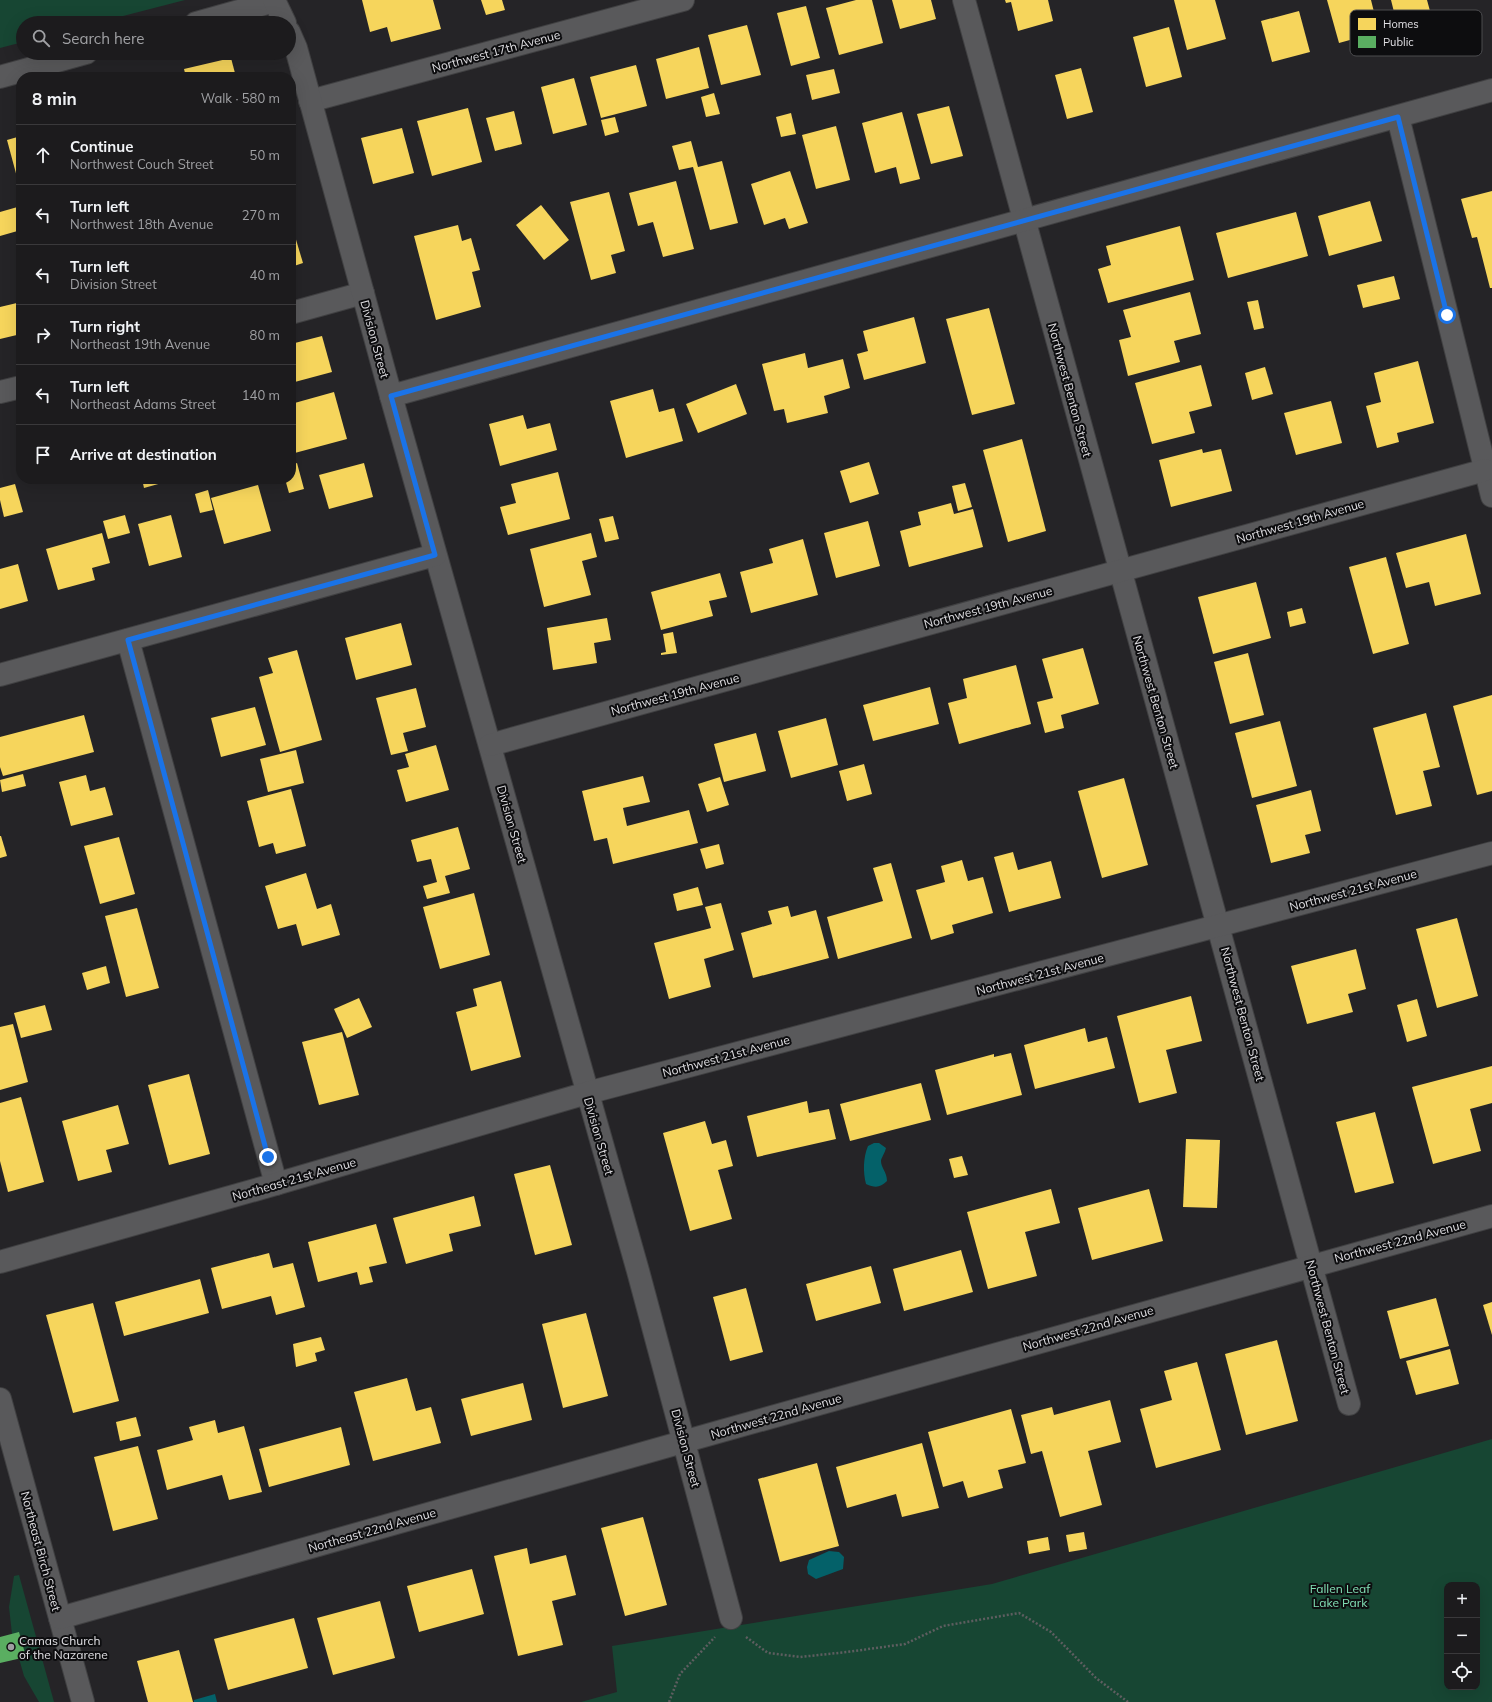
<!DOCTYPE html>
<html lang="en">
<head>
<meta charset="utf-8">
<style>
  body { margin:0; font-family:Mulish,sans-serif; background:#252426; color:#f1f3f6 }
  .controls { position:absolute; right:12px; bottom:12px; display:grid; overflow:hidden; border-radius:8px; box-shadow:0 4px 16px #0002 }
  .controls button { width:36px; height:36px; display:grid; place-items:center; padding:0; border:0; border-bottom:1px solid #3a393b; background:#1c1b1d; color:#f1f3f6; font:20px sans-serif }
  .stop { position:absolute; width:12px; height:12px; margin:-9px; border:3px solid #1a73e8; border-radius:50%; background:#fff }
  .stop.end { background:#1a73e8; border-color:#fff; box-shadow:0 1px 4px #0008 }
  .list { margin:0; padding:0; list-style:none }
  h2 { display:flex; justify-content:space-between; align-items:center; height:52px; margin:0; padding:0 16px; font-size:17px }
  h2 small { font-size:13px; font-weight:400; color:#a0a1a4 }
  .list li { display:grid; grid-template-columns:26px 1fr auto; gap:12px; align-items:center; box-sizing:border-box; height:60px; padding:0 16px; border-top:1px solid #3a393b }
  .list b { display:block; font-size:15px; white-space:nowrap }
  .list p { margin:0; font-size:13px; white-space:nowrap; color:#a0a1a4 }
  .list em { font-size:13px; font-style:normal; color:#a0a1a4 }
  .icon { flex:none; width:22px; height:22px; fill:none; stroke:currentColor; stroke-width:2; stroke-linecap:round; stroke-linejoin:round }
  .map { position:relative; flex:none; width:1492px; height:1702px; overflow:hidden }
  .search { position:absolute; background:#1c1b1d; box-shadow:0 4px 16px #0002; left:16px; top:16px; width:280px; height:44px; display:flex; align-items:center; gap:10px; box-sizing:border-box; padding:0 14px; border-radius:22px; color:#a0a1a4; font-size:15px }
  .panel { position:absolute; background:#1c1b1d; box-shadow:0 4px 16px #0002; left:16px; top:72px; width:280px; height:412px; border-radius:16px }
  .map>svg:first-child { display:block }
</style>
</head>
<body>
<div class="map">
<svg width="1492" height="1702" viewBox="0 0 1492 1702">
  <rect width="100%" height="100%" fill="#252427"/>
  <g fill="#174633" fill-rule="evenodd">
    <path d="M0 0H185L96 23H23V42L0 48Z"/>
    <path d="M1492 1439V1702H581L617 1692 612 1646 992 1584ZM1447 1585H1477V1687H1447Z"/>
    <path d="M19 1575 54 1702H39L24 1676 12 1634 9 1607 14 1576Z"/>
  </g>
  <g fill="#046169">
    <path d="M874 1143H879L886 1148C885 1153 881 1158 881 1161 881 1168 887 1172 887 1181 880 1188 875 1188 866 1184 863 1172 863 1158 868 1146Z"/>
    <path d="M829 1551 839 1552 844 1557 843 1569 816 1579 808 1574 807 1567 809 1560Z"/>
    <path d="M215 1694 217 1702H194V1700Z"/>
  </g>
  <g fill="#f6d55c">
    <path d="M362 0H433L441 29 391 42 387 27 370 32Z"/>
    <path d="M481 0H502L505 10 486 15Z"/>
    <path d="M856 0H872L883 43 839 55 826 8Z"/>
    <path d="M892 0H931L936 19 900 29Z"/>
    <path d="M1005 0H1048L1053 21 1018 31 1011 2 1006 3Z"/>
    <path d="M1174 0H1215L1226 39 1187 50Z"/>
    <path d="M1327 0H1371L1379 32 1339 43Z"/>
    <path d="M1391 0H1427L1430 11 1396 20Z"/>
    <path d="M806 6 820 58 791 66 777 13Z"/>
    <path d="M1299 11 1310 52 1272 62 1261 21Z"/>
    <path d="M747 25 761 75 721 85 708 35Z"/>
    <path d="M1169 27 1182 77 1146 87 1133 37Z"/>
    <path d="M699 47 709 88 666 99 656 59Z"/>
    <path d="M231 58 236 77H186L184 69Z"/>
    <path d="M636 65 647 106 601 118 590 77Z"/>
    <path d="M1081 68 1093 112 1067 119 1055 75Z"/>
    <path d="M834 69 840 93 812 100 806 75Z"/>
    <path d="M574 78 587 125 553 134 541 87Z"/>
    <path d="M714 93 720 114 706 117 701 97Z"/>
    <path d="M949 106 963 156 931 164 917 114Z"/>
    <path d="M468 108 482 162 432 176 417 121Z"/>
    <path d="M514 111 522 144 495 151 486 118Z"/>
    <path d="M902 112 920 179 900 184 896 167 875 173 862 123Z"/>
    <path d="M791 113 796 134 781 137 776 117Z"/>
    <path d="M615 117 619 132 605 136 601 120Z"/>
    <path d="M836 126 850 180 816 189 802 135Z"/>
    <path d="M402 128 414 173 373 184 361 138Z"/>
    <path d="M21 136V192L7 140Z"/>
    <path d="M691 141 698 167 722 161 738 223 710 230 693 167 679 170 672 146Z"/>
    <path d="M790 171 808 223 789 229 785 218 764 225 751 184Z"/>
    <path d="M676 181 694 249 663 257 653 222 638 226 629 193Z"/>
    <path d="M1492 191V288H1490L1477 237 1472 238 1461 199Z"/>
    <path d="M609 192 625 251 611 255 616 273 591 280 570 202Z"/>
    <path d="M1370 201 1382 241 1329 256 1318 216Z"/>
    <path d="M541 205 569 240 544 260 516 225Z"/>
    <path d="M21 206V230L0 236V212Z"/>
    <path d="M1296 212 1308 256 1228 278 1216 233Z"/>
    <path d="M458 225 462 241 471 238 480 270 472 272 481 307 436 320 414 236Z"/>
    <path d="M1180 226 1194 280 1108 303 1098 269 1111 265 1106 246Z"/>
    <path d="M294 233 303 263 291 267V234Z"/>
    <path d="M1394 276 1400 299 1363 308 1357 285Z"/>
    <path d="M1190 292 1201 334 1174 341 1180 362 1128 376 1119 340 1131 337 1123 310Z"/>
    <path d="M1258 300 1264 328 1254 330 1247 302Z"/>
    <path d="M21 302V334L0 339V307Z"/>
    <path d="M989 308 1015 404 972 415 946 319Z"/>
    <path d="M914 317 926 363 864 380 857 354 868 351 863 331Z"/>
    <path d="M322 336 332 372 291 383V344Z"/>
    <path d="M805 353 808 368 843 359 850 388 824 396 828 413 787 423 784 409 774 411 762 364Z"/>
    <path d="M1418 361 1434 423 1397 433 1399 442 1377 448 1366 406 1381 402 1374 373Z"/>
    <path d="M1201 365 1212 406 1189 412 1195 433 1152 444 1135 383Z"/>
    <path d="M1265 367 1273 394 1252 400 1245 373Z"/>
    <path d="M736 384 747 414 698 433 686 404Z"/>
    <path d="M653 389 659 412 674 408 683 441 626 458 610 401Z"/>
    <path d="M334 392 347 439 291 454V404Z"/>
    <path d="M1331 401 1342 443 1296 455 1284 413Z"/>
    <path d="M523 415 527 429 550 423 557 450 500 466 489 424Z"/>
    <path d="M1022 439 1046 531 1008 542 983 450Z"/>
    <path d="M1202 449 1203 453 1221 449 1232 491 1171 507 1159 460Z"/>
    <path d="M869 462 879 494 850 503 840 471Z"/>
    <path d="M297 463 304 489 289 493 285 479H291V465Z"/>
    <path d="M364 463 373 497 329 509 319 475Z"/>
    <path d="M558 472 570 519 508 535 500 507 516 503 511 484Z"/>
    <path d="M142 479H169V481L144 488Z"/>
    <path d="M965 483 972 507 958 511 952 486Z"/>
    <path d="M15 484 23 512 4 517 0 500V488Z"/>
    <path d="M258 485 271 531 224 544 211 498Z"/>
    <path d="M208 490 213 510 200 513 195 494Z"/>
    <path d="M951 503 954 514 973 509 983 547 909 567 900 531 921 525 918 512Z"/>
    <path d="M125 515 130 533 108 539 103 521Z"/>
    <path d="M171 515 182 557 149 566 138 524Z"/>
    <path d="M613 516 619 539 605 542 599 519Z"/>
    <path d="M868 521 880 566 836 578 824 533Z"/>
    <path d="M102 533 110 563 92 568 95 580 58 590 46 549Z"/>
    <path d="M591 533 597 557 582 561 591 595 544 607 530 549Z"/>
    <path d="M1466 534 1481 594 1435 606 1429 582 1406 588 1396 553Z"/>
    <path d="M803 539 818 595 751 613 740 572 773 563 769 549Z"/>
    <path d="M1386 557 1409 644 1373 654 1349 567Z"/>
    <path d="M18 564 28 601 0 609V569Z"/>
    <path d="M720 573 727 597 709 601 713 616 661 630 651 592Z"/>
    <path d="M1256 582 1271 638 1213 654 1198 597Z"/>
    <path d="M1302 608 1306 623 1290 627 1287 612Z"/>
    <path d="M607 618 611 640 594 643 597 663 553 670 547 628Z"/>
    <path d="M401 623 412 665 356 680 345 638Z"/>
    <path d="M673 632 677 653 661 655V653L666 652 663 634Z"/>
    <path d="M1083 648 1099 704 1061 715 1064 728 1045 733 1037 702 1053 698 1042 659Z"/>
    <path d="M297 650 322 740 280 752 259 677 273 673 268 658Z"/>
    <path d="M1248 653 1264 715 1230 724 1214 662Z"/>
    <path d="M1016 665 1031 724 959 744 948 703 967 698 963 679Z"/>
    <path d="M930 687 939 724 873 741 863 705Z"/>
    <path d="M416 688 426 727 403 733 408 751 391 755 376 698Z"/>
    <path d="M1492 695V791L1477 795 1453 706Z"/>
    <path d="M255 707 266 745 221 757 211 718Z"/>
    <path d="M1426 713 1440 767 1423 771 1432 806 1396 815 1373 728Z"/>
    <path d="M84 715 94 752 3 776 0 767V737Z"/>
    <path d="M826 718 838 765 791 778 778 731Z"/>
    <path d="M1280 721 1297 786 1252 798 1235 733Z"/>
    <path d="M756 733 766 771 724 782 714 744Z"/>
    <path d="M436 745 449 790 406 802 397 770 409 767 405 754Z"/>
    <path d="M296 750 304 783 268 792 260 759Z"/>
    <path d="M864 764 872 794 847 801 839 771Z"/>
    <path d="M23 774 26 786 2 792 0 780Z"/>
    <path d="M86 775 90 791 105 787 113 815 71 826 59 782Z"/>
    <path d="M643 776 650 802 623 808 627 826 689 810 698 843 613 864 607 838 594 841 582 791Z"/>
    <path d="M720 777 729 805 707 812 698 784Z"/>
    <path d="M1124 778 1148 865 1102 878 1078 791Z"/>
    <path d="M291 789 306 846 276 854 273 843 259 847 247 801Z"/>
    <path d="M1311 790 1321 831 1305 835 1310 853 1271 863 1256 805Z"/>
    <path d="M458 827 470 869 445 876 450 893 427 899 423 886 437 882 431 859 417 862 411 840Z"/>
    <path d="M0 836H1L7 856 0 858Z"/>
    <path d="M119 837 135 894 100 904 84 846Z"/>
    <path d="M719 844 724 864 706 869 700 849Z"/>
    <path d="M1013 852 1018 870 1051 861 1061 898 1009 912 994 857Z"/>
    <path d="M962 860 968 881 983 877 993 913 952 925 954 933 931 940 916 890 945 882 941 866Z"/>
    <path d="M891 863 912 938 838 959 827 917 883 901 873 868Z"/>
    <path d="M306 873 317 909 331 904 340 935 302 946 296 924 278 929 265 886Z"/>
    <path d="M698 887 703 905 677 911 673 894Z"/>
    <path d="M474 893 490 955 440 969 423 907Z"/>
    <path d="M721 903 734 950 704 959 711 987 669 999 654 943 711 928 705 907Z"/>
    <path d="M788 906 791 917 816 910 829 958 753 978 741 933 772 924 768 911Z"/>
    <path d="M137 908 159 988 126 997 105 916Z"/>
    <path d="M1457 918 1478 996 1437 1008 1416 929Z"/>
    <path d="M1356 949 1366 989 1348 994 1353 1012 1307 1024 1291 966Z"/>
    <path d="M106 966 110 983 87 990 82 973Z"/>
    <path d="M501 981 521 1057 471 1071 456 1012 477 1006 473 989Z"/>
    <path d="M1191 996 1202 1041 1166 1050 1177 1093 1139 1103 1117 1016Z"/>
    <path d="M359 998 372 1027 347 1038 334 1009Z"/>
    <path d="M1417 999 1427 1036 1407 1042 1397 1005Z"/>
    <path d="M45 1005 52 1030 21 1038 14 1013Z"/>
    <path d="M13 1024 28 1082 0 1090V1027Z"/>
    <path d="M1085 1028 1088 1042 1107 1037 1115 1068 1035 1089 1024 1045Z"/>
    <path d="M342 1032 359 1095 319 1105 302 1042Z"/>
    <path d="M1011 1053 1022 1095 947 1115 935 1070 994 1054V1057Z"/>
    <path d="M1492 1066V1103L1470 1109 1481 1151 1433 1164 1412 1087Z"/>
    <path d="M189 1074 210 1154 169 1165 148 1085Z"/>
    <path d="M921 1083 931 1120 850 1141 840 1104Z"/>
    <path d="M21 1097 44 1182 8 1192 0 1161V1103Z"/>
    <path d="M807 1101 809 1113 829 1109 836 1139 757 1157 747 1116Z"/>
    <path d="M118 1105 129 1144 106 1150 112 1172 78 1181 62 1121Z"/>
    <path d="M1375 1112 1394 1183 1355 1193 1336 1122Z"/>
    <path d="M705 1121 712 1144 726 1140 733 1166 718 1170 732 1219 690 1231 663 1133Z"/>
    <path d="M1186 1139 1220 1140 1217 1208 1183 1207Z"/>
    <path d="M962 1156 968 1175 954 1178 949 1159Z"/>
    <path d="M550 1165 572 1245 535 1255 514 1174Z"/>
    <path d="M1051 1189 1060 1223 1025 1232 1037 1276 988 1289 967 1212Z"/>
    <path d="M1149 1189 1163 1241 1092 1260 1078 1208Z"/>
    <path d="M474 1196 481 1226 449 1234 453 1251 406 1264 393 1218Z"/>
    <path d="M376 1224 387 1263 369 1267 373 1282 360 1285 357 1272 318 1282 308 1242Z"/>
    <path d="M961 1250 973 1292 904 1311 893 1269Z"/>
    <path d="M269 1253 273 1268 293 1263 305 1307 276 1315 271 1296 222 1309 211 1268Z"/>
    <path d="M871 1266 881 1303 816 1321 806 1284Z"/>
    <path d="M200 1279 209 1313 124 1336 115 1302Z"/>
    <path d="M746 1288 763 1352 730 1361 713 1297Z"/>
    <path d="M1436 1298 1449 1346 1400 1359 1387 1311Z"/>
    <path d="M1492 1302V1335L1483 1305Z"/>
    <path d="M93 1303 119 1401 73 1413 46 1315Z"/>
    <path d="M586 1313 608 1396 563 1408 542 1324Z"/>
    <path d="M321 1337 325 1350 315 1353 317 1361 296 1367 293 1344Z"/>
    <path d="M1277 1340 1298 1421 1246 1435 1225 1354Z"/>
    <path d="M1450 1349 1459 1384 1416 1395 1406 1361Z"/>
    <path d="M1197 1362 1221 1450 1156 1468 1140 1409 1172 1400 1164 1371Z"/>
    <path d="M407 1378 416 1411 431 1407 441 1443 373 1461 354 1392Z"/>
    <path d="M523 1383 532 1420 471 1436 461 1399Z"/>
    <path d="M1110 1400 1121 1442 1088 1451 1102 1505 1060 1517 1042 1451 1031 1454 1021 1415 1052 1407 1054 1415Z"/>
    <path d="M1011 1409 1026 1463 998 1470 1003 1488 968 1498 963 1481 943 1487 928 1432Z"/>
    <path d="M136 1417 141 1436 120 1441 116 1422Z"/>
    <path d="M215 1420 218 1433 244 1426 262 1492 229 1500 222 1475 167 1490 157 1450 193 1440 189 1427Z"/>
    <path d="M341 1427 350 1465 269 1487 259 1449Z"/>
    <path d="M922 1443 939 1508 902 1517 896 1494 847 1508 836 1467Z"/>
    <path d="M138 1446 158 1519 113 1531 94 1457Z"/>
    <path d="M817 1463 839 1546 780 1562 758 1479Z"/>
    <path d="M643 1517 667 1605 625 1616 601 1528Z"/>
    <path d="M1084 1532 1087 1549 1069 1552 1066 1535Z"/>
    <path d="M1048 1537 1050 1550 1029 1554 1027 1541Z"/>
    <path d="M527 1548 530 1564 566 1555 576 1595 552 1601 563 1645 518 1656 494 1556Z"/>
    <path d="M472 1569 484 1614 419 1632 407 1586Z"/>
    <path d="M380 1601 395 1658 333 1675 317 1618Z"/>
    <path d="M294 1618 308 1668 228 1690 214 1639Z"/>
    <path d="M179 1650 193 1702H148L137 1661Z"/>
  </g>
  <path fill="#5aae61" d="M19 1632 26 1657 0 1663V1637Z"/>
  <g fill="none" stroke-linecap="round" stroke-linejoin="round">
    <defs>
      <g id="street">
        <path d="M964 0C1091 468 1223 935 1349 1404"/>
        <path d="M196 23 275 1"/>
        <path d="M0 77 86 53"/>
        <path d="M310 101 683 0"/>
        <path d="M1398 117 1492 496"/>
        <path d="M291 313 363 293"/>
        <path d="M0 392 21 387"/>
        <path d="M391 396 638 1271 731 1618"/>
        <path d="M128 640 276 1184"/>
        <path d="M0 675 435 555"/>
        <path d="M490 745 1485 470"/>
        <path d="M0 1262 276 1184 587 1093 1492 853"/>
        <path d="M0 1399 83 1702"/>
        <path d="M60 1618 718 1432 1492 1216"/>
      </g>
      <g id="secondary">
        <path d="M274 0 285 23"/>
        <path d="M289 32 296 48 391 396 1492 90"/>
      </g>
    </defs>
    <use href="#street" stroke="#404042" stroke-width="24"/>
    <use href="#secondary" stroke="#404042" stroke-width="24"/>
    <g stroke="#5e5e60" stroke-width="2.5" stroke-dasharray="2 2" stroke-linecap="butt">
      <path d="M746 1637 768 1653 800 1657 847 1652 905 1644 943 1626 1019 1613 1051 1632 1096 1678 1128 1702"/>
      <path d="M669 1702 680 1674 715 1637"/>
    </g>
    <use href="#street" stroke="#59595b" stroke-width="22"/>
    <use href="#secondary" stroke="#59595b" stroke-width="22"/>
  </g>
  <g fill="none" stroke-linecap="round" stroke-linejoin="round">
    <path stroke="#1a73e8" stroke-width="5" d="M268 1157 128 640 435 555 391 396 1398 117 1447 315"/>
  </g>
  <circle fill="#9f9ea1" stroke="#0d0d0f" stroke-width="1.5" cx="11" cy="1647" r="4"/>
  <g text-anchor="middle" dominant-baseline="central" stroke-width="4" stroke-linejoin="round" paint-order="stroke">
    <g font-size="12" fill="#e0dfe3" stroke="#0d0d0f">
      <text transform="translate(496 51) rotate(-15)">Northwest 17th Avenue</text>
      <text transform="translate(375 339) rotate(75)">Division Street</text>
      <text transform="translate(1070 390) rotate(75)">Northwest Benton Street</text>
      <text transform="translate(1300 521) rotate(-16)">Northwest 19th Avenue</text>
      <text transform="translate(988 607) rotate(-15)">Northwest 19th Avenue</text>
      <text transform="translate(675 694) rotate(-15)">Northwest 19th Avenue</text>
      <text transform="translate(1156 702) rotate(74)">Northwest Benton Street</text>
      <text transform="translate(512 824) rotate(74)">Division Street</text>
      <text transform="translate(1353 890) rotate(-15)">Northwest 21st Avenue</text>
      <text transform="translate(1040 974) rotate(-15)">Northwest 21st Avenue</text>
      <text transform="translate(1243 1014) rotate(75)">Northwest Benton Street</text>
      <text transform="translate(726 1056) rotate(-15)">Northwest 21st Avenue</text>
      <text transform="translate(599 1136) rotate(74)">Division Street</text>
      <text transform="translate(294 1179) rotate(-16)">Northeast 21st Avenue</text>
      <text transform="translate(1400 1241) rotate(-15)">Northwest 22nd Avenue</text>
      <text transform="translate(1328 1327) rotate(75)">Northwest Benton Street</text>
      <text transform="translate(1088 1328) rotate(-16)">Northwest 22nd Avenue</text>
      <text transform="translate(776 1416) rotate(-16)">Northwest 22nd Avenue</text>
      <text transform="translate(686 1448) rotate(75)">Division Street</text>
      <text transform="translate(372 1530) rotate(-16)">Northeast 22nd Avenue</text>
      <text transform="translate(41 1551) rotate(75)">Northeast Birch Street</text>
    </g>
    <g font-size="12" fill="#82e1b6" stroke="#0d0d0f">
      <text x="1340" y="1588">Fallen Leaf<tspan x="1340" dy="14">Lake Park</tspan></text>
    </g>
    <g font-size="12" fill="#e0dfe3" stroke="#0d0d0f" text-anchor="start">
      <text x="19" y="1640">Camas Church<tspan x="19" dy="14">of the Nazarene</tspan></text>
    </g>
  </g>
  <rect x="1350" y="10" width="132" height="46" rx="6" fill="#0d0d0f" stroke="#4c4c4f" stroke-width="1"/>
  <rect x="1358" y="18" width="18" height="12" fill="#f6d55c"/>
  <rect x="1358" y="36" width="18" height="12" fill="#5aae61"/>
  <g font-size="11" fill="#e0dfe3">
    <text x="1383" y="28">Homes</text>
    <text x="1383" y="46">Public</text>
  </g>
</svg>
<div class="controls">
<button>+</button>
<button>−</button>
<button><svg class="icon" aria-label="locate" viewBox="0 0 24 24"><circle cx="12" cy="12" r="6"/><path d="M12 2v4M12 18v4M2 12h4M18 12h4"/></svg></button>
</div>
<div class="stop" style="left:1447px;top:315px"></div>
<div class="stop end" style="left:268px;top:1157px"></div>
<div class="search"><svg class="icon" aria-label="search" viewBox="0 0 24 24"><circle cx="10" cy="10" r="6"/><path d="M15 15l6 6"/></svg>Search here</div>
<section class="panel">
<h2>8 min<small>Walk · 580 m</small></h2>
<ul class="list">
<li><svg class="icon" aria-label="ahead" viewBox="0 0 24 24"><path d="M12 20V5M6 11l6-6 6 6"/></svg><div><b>Continue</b><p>Northwest Couch Street</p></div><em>50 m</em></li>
<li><svg class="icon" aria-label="left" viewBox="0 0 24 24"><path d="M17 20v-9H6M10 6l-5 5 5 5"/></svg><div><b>Turn left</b><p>Northwest 18th Avenue</p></div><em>270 m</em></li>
<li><svg class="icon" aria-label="left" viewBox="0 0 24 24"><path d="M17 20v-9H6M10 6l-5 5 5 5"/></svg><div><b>Turn left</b><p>Division Street</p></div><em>40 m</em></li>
<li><svg class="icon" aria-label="right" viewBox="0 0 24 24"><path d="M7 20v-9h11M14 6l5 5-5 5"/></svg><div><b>Turn right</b><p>Northeast 19th Avenue</p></div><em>80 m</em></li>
<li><svg class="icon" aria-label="left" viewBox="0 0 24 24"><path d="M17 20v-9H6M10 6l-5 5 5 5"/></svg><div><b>Turn left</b><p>Northeast Adams Street</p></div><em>140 m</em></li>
<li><svg class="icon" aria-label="arrive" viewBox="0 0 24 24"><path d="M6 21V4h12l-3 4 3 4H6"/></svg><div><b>Arrive at destination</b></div></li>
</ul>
</section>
</div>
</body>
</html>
